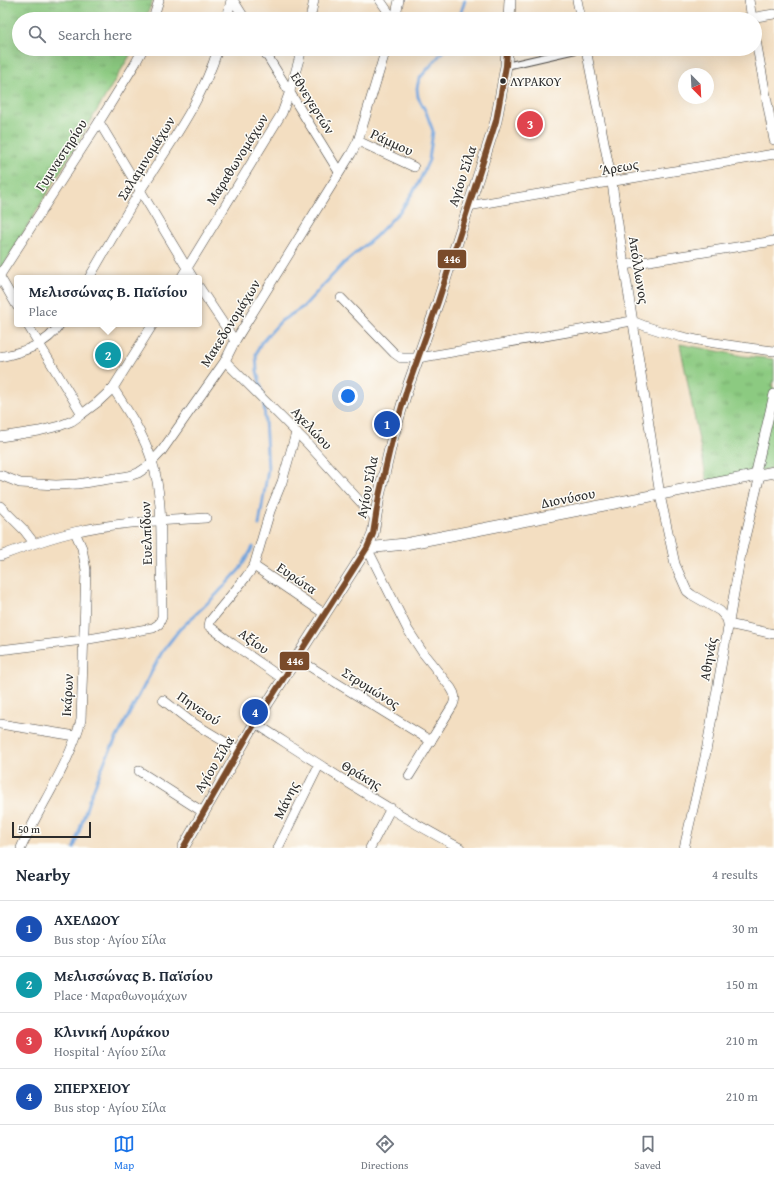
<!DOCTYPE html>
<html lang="en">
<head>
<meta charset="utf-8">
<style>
  body { margin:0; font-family:"Gentium Book Plus",serif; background:#f2f2f3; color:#1f2937 }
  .compass { position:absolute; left:678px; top:68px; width:36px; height:36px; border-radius:50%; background:#fff; box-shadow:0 4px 16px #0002; rotate:156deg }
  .scale { position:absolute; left:12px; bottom:10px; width:79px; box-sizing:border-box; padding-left:4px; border:2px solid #2b2b2b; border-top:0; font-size:11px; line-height:14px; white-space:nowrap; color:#2b2b2b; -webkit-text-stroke:3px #fdfcf7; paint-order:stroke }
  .you { position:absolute; left:348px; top:396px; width:14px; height:14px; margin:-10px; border:3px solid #fff; border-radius:50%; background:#1a73e8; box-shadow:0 0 0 6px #1a73e833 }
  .badge { display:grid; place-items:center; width:26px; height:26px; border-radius:50%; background:#1a73e8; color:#fff; font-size:13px; font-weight:700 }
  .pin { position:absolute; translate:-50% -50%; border:2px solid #fff; box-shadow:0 1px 4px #0006 }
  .popup { position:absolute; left:14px; top:275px; width:188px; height:52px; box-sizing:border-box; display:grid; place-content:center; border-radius:4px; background:#fff; filter:drop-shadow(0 1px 3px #0005); font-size:13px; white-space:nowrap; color:#747a83 }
  .popup b { font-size:15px; color:#1f2937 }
  .popup::after { content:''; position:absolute; left:50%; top:100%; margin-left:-8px; border:8px solid transparent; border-top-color:#fff }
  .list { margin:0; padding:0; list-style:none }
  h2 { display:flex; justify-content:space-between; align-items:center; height:52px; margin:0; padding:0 16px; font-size:17px }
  h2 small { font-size:13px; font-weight:400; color:#747a83 }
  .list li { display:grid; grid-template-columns:26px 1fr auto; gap:12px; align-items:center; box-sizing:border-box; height:56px; padding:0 16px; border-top:1px solid #e0e1e3 }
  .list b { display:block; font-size:15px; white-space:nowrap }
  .list p { margin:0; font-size:13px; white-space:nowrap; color:#747a83 }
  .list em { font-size:13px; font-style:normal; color:#747a83 }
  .icon { flex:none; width:22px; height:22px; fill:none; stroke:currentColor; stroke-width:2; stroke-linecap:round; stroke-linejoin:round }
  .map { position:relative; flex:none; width:774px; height:848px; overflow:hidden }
  .search { position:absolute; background:#fff; box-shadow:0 4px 16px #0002; left:12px; right:12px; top:12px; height:44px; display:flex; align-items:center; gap:10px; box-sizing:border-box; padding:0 14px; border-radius:22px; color:#747a83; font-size:15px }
  .sheet { height:276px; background:#fff }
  nav { display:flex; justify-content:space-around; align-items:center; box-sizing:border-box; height:56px; border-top:1px solid #e0e1e3; background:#fff; font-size:11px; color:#747a83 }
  nav a { display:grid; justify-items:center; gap:2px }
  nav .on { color:#1a73e8 }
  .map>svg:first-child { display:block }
</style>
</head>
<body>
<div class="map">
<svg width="774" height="848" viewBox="0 0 774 848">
  <defs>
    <pattern id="grass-tufts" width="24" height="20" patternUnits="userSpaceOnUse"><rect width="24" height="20" fill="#8cca81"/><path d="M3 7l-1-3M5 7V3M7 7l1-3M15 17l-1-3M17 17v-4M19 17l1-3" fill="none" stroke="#73a46a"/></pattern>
  </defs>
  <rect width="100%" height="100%" fill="#fdfcf7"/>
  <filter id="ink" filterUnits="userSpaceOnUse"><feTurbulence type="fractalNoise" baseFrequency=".025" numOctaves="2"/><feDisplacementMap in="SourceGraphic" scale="8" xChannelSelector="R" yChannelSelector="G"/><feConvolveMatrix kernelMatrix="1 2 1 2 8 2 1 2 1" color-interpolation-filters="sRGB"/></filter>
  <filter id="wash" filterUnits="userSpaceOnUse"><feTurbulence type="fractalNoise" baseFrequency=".012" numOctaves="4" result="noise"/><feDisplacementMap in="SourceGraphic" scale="16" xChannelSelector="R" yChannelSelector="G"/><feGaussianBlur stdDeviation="0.9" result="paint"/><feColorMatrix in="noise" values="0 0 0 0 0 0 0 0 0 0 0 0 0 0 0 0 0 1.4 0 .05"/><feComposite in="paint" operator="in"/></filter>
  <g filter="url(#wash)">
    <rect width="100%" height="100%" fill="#f3dec1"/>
    <g fill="url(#grass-tufts)" stroke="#5c7a56">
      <path d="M0 0H153L145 19H19V49H132L129 57 4 265 0 268Z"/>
      <path d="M680 344 743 356 774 359V380L772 387 774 388V468L707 481Z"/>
    </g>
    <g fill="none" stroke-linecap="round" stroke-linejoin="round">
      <g stroke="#72a4dd" stroke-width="3">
        <path d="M459 19 465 0"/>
        <path d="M263 396 257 371 256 354 261 343 281 321 303 307 344 263 375 237 402 209 418 184 429 160 433 131 426 112 418 97 417 88 419 79 445 49"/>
        <path d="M259 525 268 469 264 404"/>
        <path d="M74 848 89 800 106 758 162 652 179 630 216 595 240 569 253 547"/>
      </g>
    </g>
  </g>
  <g filter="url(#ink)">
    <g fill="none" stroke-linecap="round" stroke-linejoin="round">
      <defs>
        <path id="pedestrian" d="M506 66 580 49"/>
        <g id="minor">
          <path d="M233 0 245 19"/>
          <path d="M380 0 393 19"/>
          <path d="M577 0 581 19"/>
          <path d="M749 0 752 19"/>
          <path d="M153 19 159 0"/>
          <path d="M227 19 231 0"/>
          <path d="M310 19 314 0"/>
          <path d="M395 19 399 0"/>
          <path d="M744 19 774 14"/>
          <path d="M755 35 774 140"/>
          <path d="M263 49 339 172"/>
          <path d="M586 49 612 183 624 265 660 495 675 564 687 591 692 595 720 611 727 619 728 624 774 634"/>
          <path d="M99 122 193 278"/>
          <path d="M358 141 414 167"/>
          <path d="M468 206 774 154"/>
          <path d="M624 265 774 241"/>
          <path d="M0 275 99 122 135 64 143 49"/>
          <path d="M0 277 17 306"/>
          <path d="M89 278C106 249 123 219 140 191 169 145 202 101 218 49"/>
          <path d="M181 278 282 113 290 91 302 49"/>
          <path d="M199 287 235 341"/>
          <path d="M341 298 394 353 401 358H418L632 321C677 340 726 345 774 351"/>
          <path d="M27 324 82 414"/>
          <path d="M0 357C23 352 47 345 60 324"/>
          <path d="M225 361 307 443 375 518"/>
          <path d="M0 437 39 431 59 426 72 421 82 414 98 402 113 388 153 324"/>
          <path d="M0 475 20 483 56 485 77 484 129 476 138 473 147 467 161 452 225 361 235 341 351 154 358 141 386 49"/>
          <path d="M755 476 774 394"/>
          <path d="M0 506 24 530 34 543"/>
          <path d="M367 548 408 630 423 653 451 688C455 694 456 698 453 705L409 776"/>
          <path d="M0 556C24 547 48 538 74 532 116 522 162 521 206 518"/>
          <path d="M254 566 325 614"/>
          <path d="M0 650 83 640 153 628 159 624 162 617C162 594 161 572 161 549 161 520 161 489 152 461 144 435 128 411 113 388"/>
          <path d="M296 658 431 741"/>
          <path d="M283 679 233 644 209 626 210 621 246 577 254 566 270 511 282 482 296 433"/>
          <path d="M163 700 190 721 240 751"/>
          <path d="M255 723C322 766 389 811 460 848"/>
          <path d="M0 724 76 736"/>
          <path d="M139 771 203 812"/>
          <path d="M21 848C40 805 69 766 81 720L86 570 82 548 75 532"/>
          <path d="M278 848 319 765"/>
          <path d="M370 848 391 808"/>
          <path d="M684 848 705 757 741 554 760 475"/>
        </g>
        <g id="tertiary">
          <path d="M509 19 510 0"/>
          <path d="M367 548 405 544 774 472"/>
          <path d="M183 848 255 723 367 548 373 534 379 496 392 440 407 389 438 302 496 121 506 66 507 49"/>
        </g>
      </defs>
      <use href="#pedestrian" stroke="#494642" stroke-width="8"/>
      <use href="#minor" stroke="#494642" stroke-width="10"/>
      <use href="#tertiary" stroke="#494642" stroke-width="12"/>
      <use href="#pedestrian" stroke="#fff" stroke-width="6"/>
      <use href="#minor" stroke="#fff" stroke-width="9"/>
      <use href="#tertiary" stroke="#fff" stroke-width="11"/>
      <defs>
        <path id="bus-1" d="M183 848 255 723 367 548 373 534 379 496 392 440 407 389 438 302 496 121 506 66 507 49"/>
      </defs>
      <use href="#bus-1" stroke="#fdfcf7" stroke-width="9"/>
      <use href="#bus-1" stroke="#7a4b2a" stroke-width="6"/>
    </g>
  </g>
  <circle fill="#2b2b2b" stroke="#fdfcf7" stroke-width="1.5" cx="503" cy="81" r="3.5"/>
  <g text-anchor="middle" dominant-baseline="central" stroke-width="3" stroke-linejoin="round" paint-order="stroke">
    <g font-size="13" fill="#2b2b2b" stroke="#fdfcf7" text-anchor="start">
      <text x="510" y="81">ΛΥΡΑΚΟΥ</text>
    </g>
    <g font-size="14" fill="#2b2b2b" stroke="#fdfcf7">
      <text transform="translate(313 103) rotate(58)">Εθνεγερτών</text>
      <text transform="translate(392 142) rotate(25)">Ράμμου</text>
      <text transform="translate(61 155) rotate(-57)">Γυμναστηρίου</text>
      <text transform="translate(146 158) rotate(-58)">Σαλαμινομάχων</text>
      <text transform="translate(237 159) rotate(-58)">Μαραθωνομάχων</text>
      <text transform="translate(619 167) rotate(-10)">Άρεως</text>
      <text transform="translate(462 176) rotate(-72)">Αγίου Σίλα</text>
      <text transform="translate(639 270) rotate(81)">Απόλλωνος</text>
      <text transform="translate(230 323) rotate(-58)">Μακεδονομάχων</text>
      <text transform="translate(312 428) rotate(47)">Αχελώου</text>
      <text transform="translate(367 487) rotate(-79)">Αγίου Σίλα</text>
      <text transform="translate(568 498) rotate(-11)">Διονύσου</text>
      <text transform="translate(146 533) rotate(-92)">Ευελπίδων</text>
      <text transform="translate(297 578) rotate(34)">Ευρώτα</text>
      <text transform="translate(254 641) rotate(35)">Αξίου</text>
      <text transform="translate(708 659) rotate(-80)">Αθηνάς</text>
      <text transform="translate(371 688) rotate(32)">Στρυμώνος</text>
      <text transform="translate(67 695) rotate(-87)">Ικάρων</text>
      <text transform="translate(199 708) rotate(35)">Πηνειού</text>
      <text transform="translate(214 764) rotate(-59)">Αγίου Σίλα</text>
      <text transform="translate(362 775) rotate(31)">Θράκης</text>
      <text transform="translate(286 800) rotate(-64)">Μάνης</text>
    </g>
  </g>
  <g stroke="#fdfcf7" stroke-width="1.5">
    <rect x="437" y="249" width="30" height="20" rx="4" fill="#7a4b2a"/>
    <rect x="279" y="651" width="31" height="20" rx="4" fill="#7a4b2a"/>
  </g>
  <g font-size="11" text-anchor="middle" font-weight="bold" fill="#fff">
    <text x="452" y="263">446</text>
    <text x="295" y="665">446</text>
  </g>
</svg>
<svg class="compass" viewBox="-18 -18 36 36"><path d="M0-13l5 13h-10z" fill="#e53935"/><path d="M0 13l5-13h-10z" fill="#747a83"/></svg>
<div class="scale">50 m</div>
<div class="you"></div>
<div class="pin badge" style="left:387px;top:424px;background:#1a4fb4">1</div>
<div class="pin badge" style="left:108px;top:355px;background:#0f9aa8">2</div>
<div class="popup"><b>Μελισσώνας B. Παϊσίου</b>Place</div>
<div class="pin badge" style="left:530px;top:124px;background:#e0444e">3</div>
<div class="pin badge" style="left:255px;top:712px;background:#1a4fb4">4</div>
<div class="search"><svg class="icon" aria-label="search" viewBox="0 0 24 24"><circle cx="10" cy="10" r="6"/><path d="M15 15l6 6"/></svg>Search here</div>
</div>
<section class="sheet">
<h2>Nearby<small>4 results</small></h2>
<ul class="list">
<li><span class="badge" style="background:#1a4fb4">1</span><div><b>ΑΧΕΛΩΟΥ</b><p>Bus stop · Αγίου Σίλα</p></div><em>30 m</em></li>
<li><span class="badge" style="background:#0f9aa8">2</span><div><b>Μελισσώνας B. Παϊσίου</b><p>Place · Μαραθωνομάχων</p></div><em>150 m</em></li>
<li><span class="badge" style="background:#e0444e">3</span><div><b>Κλινική Λυράκου</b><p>Hospital · Αγίου Σίλα</p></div><em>210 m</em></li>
<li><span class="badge" style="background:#1a4fb4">4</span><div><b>ΣΠΕΡΧΕΙΟΥ</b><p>Bus stop · Αγίου Σίλα</p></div><em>210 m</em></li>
</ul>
</section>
<nav>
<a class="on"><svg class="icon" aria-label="map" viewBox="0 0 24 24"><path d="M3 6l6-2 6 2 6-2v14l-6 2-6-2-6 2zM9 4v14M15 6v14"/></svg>Map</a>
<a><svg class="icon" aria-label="directions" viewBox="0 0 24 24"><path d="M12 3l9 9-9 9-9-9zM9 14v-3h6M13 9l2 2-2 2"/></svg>Directions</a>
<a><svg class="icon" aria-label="saved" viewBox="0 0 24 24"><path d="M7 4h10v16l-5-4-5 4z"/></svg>Saved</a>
</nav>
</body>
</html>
